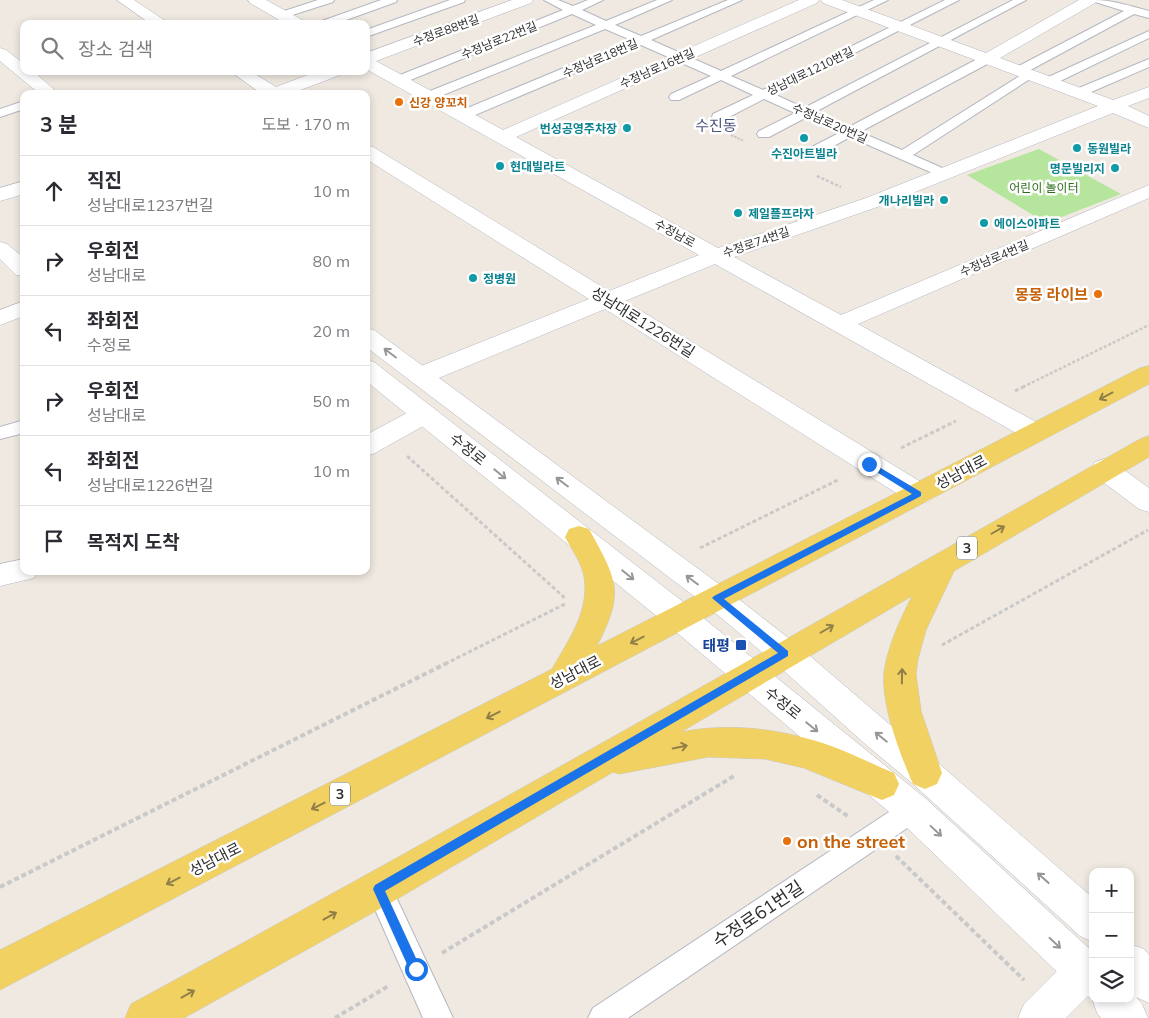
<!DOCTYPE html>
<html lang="ko">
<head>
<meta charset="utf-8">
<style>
  body { margin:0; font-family:Mulish,"Noto Sans KR",sans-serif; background:#f2f2f3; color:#2b2b33 }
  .controls { position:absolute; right:15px; bottom:15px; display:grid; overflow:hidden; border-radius:10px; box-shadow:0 2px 8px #0003 }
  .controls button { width:45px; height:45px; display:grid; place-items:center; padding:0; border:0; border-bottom:1px solid #e1e1e2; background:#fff; color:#2b2b33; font:25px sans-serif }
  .stop { position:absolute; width:15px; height:15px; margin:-11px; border:4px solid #1a73e8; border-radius:50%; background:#fff }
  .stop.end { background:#1a73e8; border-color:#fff; box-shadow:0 1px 5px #0008 }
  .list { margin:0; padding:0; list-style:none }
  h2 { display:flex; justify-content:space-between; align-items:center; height:65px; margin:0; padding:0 20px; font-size:21px }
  h2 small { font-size:16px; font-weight:400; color:#7c7c81 }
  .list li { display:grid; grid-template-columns:32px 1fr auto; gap:15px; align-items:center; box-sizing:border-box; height:70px; padding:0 20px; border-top:1px solid #e1e1e2 }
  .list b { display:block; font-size:19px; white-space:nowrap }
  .list p { margin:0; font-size:16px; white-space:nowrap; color:#7c7c81 }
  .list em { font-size:16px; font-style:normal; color:#7c7c81 }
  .icon { flex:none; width:28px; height:28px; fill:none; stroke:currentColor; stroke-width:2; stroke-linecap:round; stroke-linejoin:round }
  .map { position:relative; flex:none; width:1149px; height:1018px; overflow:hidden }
  .search { position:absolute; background:#fff; box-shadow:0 2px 8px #0003; left:20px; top:20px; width:350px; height:55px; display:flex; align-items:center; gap:12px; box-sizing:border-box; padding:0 18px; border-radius:10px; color:#7c7c81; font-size:19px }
  .panel { position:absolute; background:#fff; box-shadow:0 2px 8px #0003; left:20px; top:90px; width:350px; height:485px; border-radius:10px }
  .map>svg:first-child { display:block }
</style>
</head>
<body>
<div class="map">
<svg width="1149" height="1018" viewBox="0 0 1149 1018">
  <rect width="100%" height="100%" fill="#efe9e1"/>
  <path fill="#b6e59e" d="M1039 149 1121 194 1046 223 967 175Z"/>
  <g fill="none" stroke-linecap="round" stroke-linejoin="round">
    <defs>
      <g id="service">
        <path d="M318 0H334L333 2 286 17 282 18 276 15 278 13Z"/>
        <path d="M381 0H397L396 2 335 24H318L319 22Z"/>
        <path d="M450 0H465L464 2 366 37V30Z"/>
        <path d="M544 0H558L573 6 588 0H603L582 10 606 21 657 0H672L615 25 641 36 728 0H742L651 40 721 71 874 0H888L731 76 763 90 945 0H959L774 94 804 108 1013 0H1026L815 112 849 127 983 56H991L993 59 991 62 860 132 902 150 1026 72 1030 71 1036 75 913 155 949 171 951 174 944 178 850 137 812 158H802L800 155 802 152 839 133 805 118 769 137H759L757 134 759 131 795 113 764 99 723 120H713L712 117 713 114 753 95 721 80 679 100H671L669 97 671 94 711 76 641 45 468 118H458L457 115 458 112 631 40 605 29 433 99 429 100 423 96 425 93 596 25 572 14 403 83H395L393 80 395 77 563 10Z"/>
        <path d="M1094 0C1113 0 1130 6 1149 11V18L1134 14 1023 74H1015L1013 71 1015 68 1124 11 1095 2Z"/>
        <path d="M1149 31V38L1052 85 1048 86 1042 82 1044 79Z"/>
        <path d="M1149 59V67L1082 96H1074L1072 93 1074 90Z"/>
        <path d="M24 101V109L0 117V109Z"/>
        <path d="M24 420V433L0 439V427Z"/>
        <path d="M913 798 922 802 926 810 922 818 628 1018H588L593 1008 904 802Z"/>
        <path d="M379 876 388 880 453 1018H423L366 889 370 880Z"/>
      </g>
      <g id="minor">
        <path d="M117 0H134L170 24H151Z"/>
        <path d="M248 0H266L304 21 306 24H286L250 3Z"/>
        <path d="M512 0H533L531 3 376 61 503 130 799 0H819L817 3 516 137 718 248 866 198 1098 106 823 3 821 0H842L986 53 1079 0H1097L1095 3 1000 58 1113 100 1149 87V98L1128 106 1149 116V128L1113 113 880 206 734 257 841 315 1149 185V198L858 324 1045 427 1049 433 1045 439 1036 442 1027 439 715 264 625 301 929 487 933 494 929 501 919 504 909 501 605 309 429 382 420 384 411 382 408 376 411 370 589 299 366 159V145L373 147 609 291 699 255 366 69V53Z"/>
        <path d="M230 71H250L276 87 318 71H342L340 75 290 94H262Z"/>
        <path d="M24 181V194L0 201V188Z"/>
        <path d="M0 242 7 244 24 258V276L16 275 0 259Z"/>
        <path d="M24 301V316L0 325V310Z"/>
        <path d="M425 405 434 408 438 414 434 420 375 453 366 456V435L416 408Z"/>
        <path d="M1104 459 1113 462 1149 488V512L1139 509 1095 476 1091 469 1095 462Z"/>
        <path d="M24 559V571H38L34 578 0 586V564Z"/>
        <path d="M1085 952 1093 955V991L1066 1018H1018L1024 1004 1071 957Z"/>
      </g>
      <g id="secondary">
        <path d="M0 48 6 50 24 64V71H33L59 94H40L0 61Z"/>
        <path d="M366 328 374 330 727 590 796 644 888 723 937 762 1093 898V942L1080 936 913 784 864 743 774 662 707 606 366 347Z"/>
        <path d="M366 360 374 362 691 608 925 798 1093 952V999H1130V944L1144 949 1149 955V1003L1136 997 1142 1004 1148 1018H1101L1097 1013 1092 998 1079 993 901 822 669 626 366 381Z"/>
      </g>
      <g id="primary">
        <path d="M1149 366V384L0 990V950L552 669C569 639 592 608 583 572 579 559 571 548 565 537L569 529 579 526 589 529C617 580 625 591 597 646L1140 368Z"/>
        <path d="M1149 436V457L954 571 926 630 918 659 916 674 921 711 942 773 937 784 925 789 913 784C900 754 881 705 884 672 888 645 900 620 912 596L681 732C722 724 764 727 805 738 836 745 865 761 894 773L899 784 894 795 882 800 804 768 765 759 708 757 619 774 613 772 392 902 184 1018H125L131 1004C470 820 805 628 1140 439Z"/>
      </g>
    </defs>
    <use href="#service" stroke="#b4b7c1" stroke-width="2"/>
    <use href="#minor" stroke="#b4b7c1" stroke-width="1"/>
    <use href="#secondary" stroke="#b4b7c1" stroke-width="1"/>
    <use href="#primary" stroke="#c9c9c9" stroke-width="1"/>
    <g stroke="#c9c9c9" stroke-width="2" stroke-dasharray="2.5 1" stroke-linecap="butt">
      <path d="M731 135 744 141"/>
      <path d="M772 154 787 161"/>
    </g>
    <g stroke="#c9c9c9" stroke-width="2.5" stroke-dasharray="3 2" stroke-linecap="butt">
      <path d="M817 176 841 187"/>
      <path d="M1023 387 1149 325"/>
    </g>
    <g stroke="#c9c9c9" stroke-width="3" stroke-dasharray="4 2.5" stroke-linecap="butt">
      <path d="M1015 391 1025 386"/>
      <path d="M901 448 956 421"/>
      <path d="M407 456 566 599"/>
      <path d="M700 548 840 479"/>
      <path d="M942 645 1148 530"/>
      <path d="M445 664 565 604"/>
    </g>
    <g stroke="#c9c9c9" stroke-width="4" stroke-dasharray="5 3" stroke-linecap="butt">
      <path d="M817 795 849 817"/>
      <path d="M896 856 1024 980"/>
      <path d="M0 887 447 663"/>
      <path d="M442 953 734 776"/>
      <path d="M335 1018 390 985"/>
    </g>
    <use href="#service" fill="#fff" fill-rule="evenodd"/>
    <use href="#minor" fill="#fff" fill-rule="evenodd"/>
    <use href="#secondary" fill="#fff" fill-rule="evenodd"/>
    <use href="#primary" fill="#f2d163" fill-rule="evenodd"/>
  </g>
  <defs><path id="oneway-shaft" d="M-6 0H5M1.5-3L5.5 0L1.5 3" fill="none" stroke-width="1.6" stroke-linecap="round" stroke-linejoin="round" transform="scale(1.25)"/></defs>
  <g stroke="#969696">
    <use href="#oneway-shaft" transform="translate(390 353) rotate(-143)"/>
    <use href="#oneway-shaft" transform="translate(500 474) rotate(39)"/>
    <use href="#oneway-shaft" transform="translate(562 482) rotate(-143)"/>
    <use href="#oneway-shaft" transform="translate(628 575) rotate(39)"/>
    <use href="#oneway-shaft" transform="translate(692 580) rotate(-143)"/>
    <use href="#oneway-shaft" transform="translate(812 727) rotate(39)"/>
    <use href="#oneway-shaft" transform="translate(881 737) rotate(-141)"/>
    <use href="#oneway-shaft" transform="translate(936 831) rotate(43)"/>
    <use href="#oneway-shaft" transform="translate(1043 878) rotate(-138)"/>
    <use href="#oneway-shaft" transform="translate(1055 943) rotate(43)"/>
  </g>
  <g stroke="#908048">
    <use href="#oneway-shaft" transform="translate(1106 396) rotate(152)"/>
    <use href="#oneway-shaft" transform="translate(998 530) rotate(-30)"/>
    <use href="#oneway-shaft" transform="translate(827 629) rotate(-30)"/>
    <use href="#oneway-shaft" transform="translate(637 640) rotate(153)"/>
    <use href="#oneway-shaft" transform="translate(902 676) rotate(-89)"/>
    <use href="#oneway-shaft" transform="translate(493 715) rotate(153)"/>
    <use href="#oneway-shaft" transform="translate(680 747) rotate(-11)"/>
    <use href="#oneway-shaft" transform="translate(318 806) rotate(153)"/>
    <use href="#oneway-shaft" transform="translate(173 881) rotate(153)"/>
    <use href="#oneway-shaft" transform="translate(330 916) rotate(-29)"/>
    <use href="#oneway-shaft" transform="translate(188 994) rotate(-29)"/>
  </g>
  <path fill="#1a73e8" d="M869 461 921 492V496L724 599 788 651V656L385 891 421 969 420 973 416 975 411 973 373 889 375 885 778 653 712 598 714 596 912 494 867 466 865 464Z"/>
  <g fill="#e8710a" stroke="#fff" stroke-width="2">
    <circle cx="399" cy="102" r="5"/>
    <circle cx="1098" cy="294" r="5"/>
    <circle cx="787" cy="841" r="5"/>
  </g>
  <g fill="#0f9aa8" stroke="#fff" stroke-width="2">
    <circle cx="627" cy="128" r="5"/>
    <circle cx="804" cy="138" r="5"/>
    <circle cx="1077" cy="148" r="5"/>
    <circle cx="500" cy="166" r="5"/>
    <circle cx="1115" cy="168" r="5"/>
    <circle cx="944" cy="200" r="5"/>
    <circle cx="738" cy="213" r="5"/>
    <circle cx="984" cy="223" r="5"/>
    <circle cx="473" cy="278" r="5"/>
  </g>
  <rect fill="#1a4fb4" stroke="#fff" stroke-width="2" x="735" y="639" width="12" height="12" rx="2.5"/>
  <g text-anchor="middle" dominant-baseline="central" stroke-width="5" stroke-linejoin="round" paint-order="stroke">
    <g font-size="12" fill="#2e2e2e" stroke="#fff">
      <text transform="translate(446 30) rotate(-20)">수정로88번길</text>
      <text transform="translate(499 40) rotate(-22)">수정남로22번길</text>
      <text transform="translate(600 58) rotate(-23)">수정남로18번길</text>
      <text transform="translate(657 68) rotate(-24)">수정남로16번길</text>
      <text transform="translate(810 71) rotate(-26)">성남대로1210번길</text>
      <text transform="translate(830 123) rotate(24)">수정남로20번길</text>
      <text transform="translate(675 233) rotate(29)">수정남로</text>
      <text transform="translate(756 242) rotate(-19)">수정로74번길</text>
      <text transform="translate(994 258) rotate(-23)">수정남로4번길</text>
    </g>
    <g font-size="12" font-weight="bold" fill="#c56008" stroke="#fff" text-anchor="start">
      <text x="409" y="102">신강 양꼬치</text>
    </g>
    <g font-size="12" font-weight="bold" fill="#0d838f" stroke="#fff" text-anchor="start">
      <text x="617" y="128" text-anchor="end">번성공영주차장</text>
      <text x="1087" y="148">동원빌라</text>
      <text x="804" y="153" text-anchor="middle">수진아트빌라</text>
      <text x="510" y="166">현대빌라트</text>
      <text x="1105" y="168" text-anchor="end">명문빌리지</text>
      <text x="934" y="200" text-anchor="end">개나리빌라</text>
      <text x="748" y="213">제일플프라자</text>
      <text x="994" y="223">에이스아파트</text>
      <text x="483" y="278">정병원</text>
    </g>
    <g font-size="12" fill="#2c6e1b" stroke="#fff">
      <text x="1044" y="187">어린이 놀이터</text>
    </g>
    <g fill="#fff" stroke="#6d6d6d" stroke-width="1">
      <rect x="957" y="536.5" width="20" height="23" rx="4"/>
      <rect x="330" y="782.5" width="20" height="23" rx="4"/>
    </g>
    <g font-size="14" font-weight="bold" fill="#2e2e2e">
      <text x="967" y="548">3</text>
      <text x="340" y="794">3</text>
    </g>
    <g font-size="15" fill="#4d5680" stroke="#fff">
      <text x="716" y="125">수진동</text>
    </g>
    <g font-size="15" font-weight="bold" fill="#c56008" stroke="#fff" text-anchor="end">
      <text x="1088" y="294">몽몽 라이브</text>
    </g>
    <g font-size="15" fill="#2e2e2e" stroke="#fff">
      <text transform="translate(643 322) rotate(32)">성남대로1226번길</text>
      <text transform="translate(468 449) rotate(39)">수정로</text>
      <text transform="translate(961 472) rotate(-28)">성남대로</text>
      <text transform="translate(575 672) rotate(-27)">성남대로</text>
      <text transform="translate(783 703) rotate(39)">수정로</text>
      <text transform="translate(215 859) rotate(-27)">성남대로</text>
    </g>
    <g font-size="15" font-weight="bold" fill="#164399" stroke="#fff" text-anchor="end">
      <text x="730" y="645">태평</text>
    </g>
    <g font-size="18" font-weight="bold" fill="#c56008" stroke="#fff" text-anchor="start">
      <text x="797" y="841">on the street</text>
    </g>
    <g font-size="18" fill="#2e2e2e" stroke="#fff">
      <text transform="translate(758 914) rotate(-34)">수정로61번길</text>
    </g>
  </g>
</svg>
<div class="controls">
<button>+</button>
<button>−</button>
<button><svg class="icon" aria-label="layers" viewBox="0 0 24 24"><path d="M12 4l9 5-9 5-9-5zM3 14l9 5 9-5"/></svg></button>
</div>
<div class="stop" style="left:416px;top:969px"></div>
<div class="stop end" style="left:869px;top:464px"></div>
<div class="search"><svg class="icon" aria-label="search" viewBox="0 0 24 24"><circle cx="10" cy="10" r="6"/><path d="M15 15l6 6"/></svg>장소 검색</div>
<section class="panel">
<h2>3 분<small>도보 · 170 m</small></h2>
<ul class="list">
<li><svg class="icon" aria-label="ahead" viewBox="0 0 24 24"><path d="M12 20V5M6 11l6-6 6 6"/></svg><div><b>직진</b><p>성남대로1237번길</p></div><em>10 m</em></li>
<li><svg class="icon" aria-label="right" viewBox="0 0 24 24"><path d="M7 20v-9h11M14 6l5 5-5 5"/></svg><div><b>우회전</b><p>성남대로</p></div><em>80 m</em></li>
<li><svg class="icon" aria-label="left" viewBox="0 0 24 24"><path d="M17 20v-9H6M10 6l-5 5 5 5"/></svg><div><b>좌회전</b><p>수정로</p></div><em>20 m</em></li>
<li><svg class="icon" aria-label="right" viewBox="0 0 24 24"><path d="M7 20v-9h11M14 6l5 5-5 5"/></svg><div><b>우회전</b><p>성남대로</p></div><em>50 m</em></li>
<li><svg class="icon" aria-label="left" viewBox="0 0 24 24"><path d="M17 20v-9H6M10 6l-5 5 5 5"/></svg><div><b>좌회전</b><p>성남대로1226번길</p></div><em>10 m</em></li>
<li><svg class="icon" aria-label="arrive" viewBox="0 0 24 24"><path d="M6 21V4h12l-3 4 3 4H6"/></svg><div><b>목적지 도착</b></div></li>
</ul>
</section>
</div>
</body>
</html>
